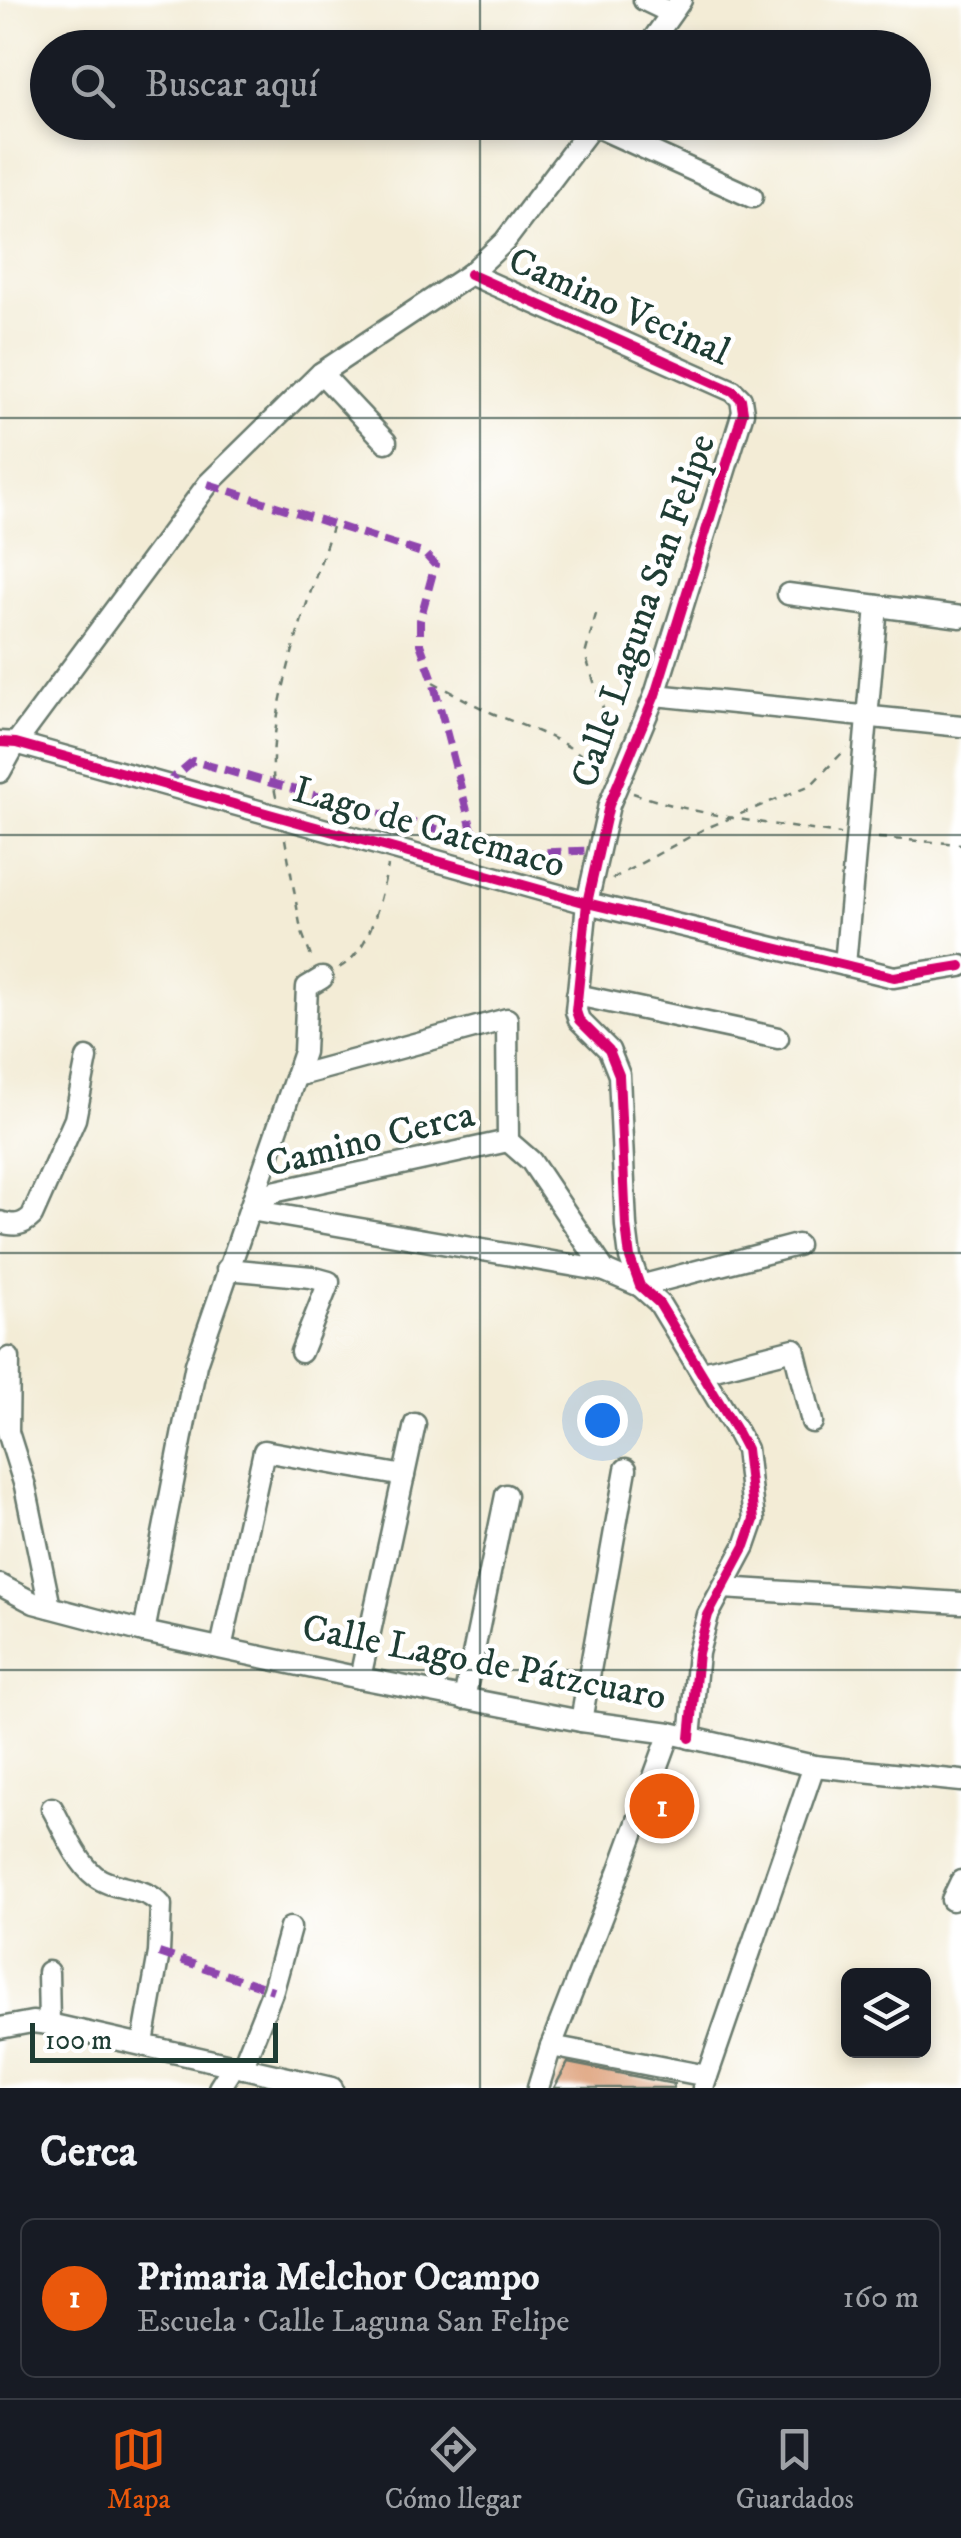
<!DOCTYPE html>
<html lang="es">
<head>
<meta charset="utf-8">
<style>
  body { margin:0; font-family:"IM FELL DW Pica",serif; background:#20242c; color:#f1f3f6 }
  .controls { position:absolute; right:30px; bottom:30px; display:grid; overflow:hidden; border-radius:15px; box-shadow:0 5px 15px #0003 }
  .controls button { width:90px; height:90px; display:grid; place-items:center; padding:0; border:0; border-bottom:2px solid #363941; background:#171b24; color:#f1f3f6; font:50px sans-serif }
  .scale { position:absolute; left:30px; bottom:25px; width:248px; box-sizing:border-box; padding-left:10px; border:5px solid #1f3d34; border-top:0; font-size:28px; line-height:35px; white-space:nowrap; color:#1f3d34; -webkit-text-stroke:8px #fff; paint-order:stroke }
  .you { position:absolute; left:602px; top:1420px; width:35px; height:35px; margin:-25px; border:8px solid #fff; border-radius:50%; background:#1a73e8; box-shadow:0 0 0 15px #1a73e833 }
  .badge { display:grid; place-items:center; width:65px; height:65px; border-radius:50%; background:#ea580c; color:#fff; font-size:32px; font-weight:700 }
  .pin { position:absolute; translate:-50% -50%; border:5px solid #fff; box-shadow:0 2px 10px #0006 }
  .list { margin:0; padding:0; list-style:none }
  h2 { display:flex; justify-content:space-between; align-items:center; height:130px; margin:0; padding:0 40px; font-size:42px }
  h2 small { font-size:32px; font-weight:400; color:#9ea1a6 }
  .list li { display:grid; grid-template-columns:65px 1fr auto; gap:30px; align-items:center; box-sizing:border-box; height:160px; margin:0 20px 20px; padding:0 20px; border:2px solid #363941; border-radius:15px }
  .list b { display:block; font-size:38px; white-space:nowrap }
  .list p { margin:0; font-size:32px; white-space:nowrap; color:#9ea1a6 }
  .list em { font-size:32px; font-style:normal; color:#9ea1a6 }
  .icon { flex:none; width:55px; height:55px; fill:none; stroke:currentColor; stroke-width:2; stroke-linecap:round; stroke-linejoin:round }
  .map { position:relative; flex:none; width:961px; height:2088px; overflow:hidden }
  .search { position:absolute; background:#171b24; box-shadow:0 5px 15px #0003; left:30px; right:30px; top:30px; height:110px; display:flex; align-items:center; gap:25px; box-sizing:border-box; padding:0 35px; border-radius:55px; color:#9ea1a6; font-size:38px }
  .sheet { height:310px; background:#171b24 }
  nav { display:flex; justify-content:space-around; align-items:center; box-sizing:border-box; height:140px; border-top:2px solid #363941; background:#171b24; font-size:28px; color:#9ea1a6 }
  nav a { display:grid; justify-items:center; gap:5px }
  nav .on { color:#ea580c }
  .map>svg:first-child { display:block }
</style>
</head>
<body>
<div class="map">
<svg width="961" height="2088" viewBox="0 0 961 2088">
  <rect width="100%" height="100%" fill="#fff"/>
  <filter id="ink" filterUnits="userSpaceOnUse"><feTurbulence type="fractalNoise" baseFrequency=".01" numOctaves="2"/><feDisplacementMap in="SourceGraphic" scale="20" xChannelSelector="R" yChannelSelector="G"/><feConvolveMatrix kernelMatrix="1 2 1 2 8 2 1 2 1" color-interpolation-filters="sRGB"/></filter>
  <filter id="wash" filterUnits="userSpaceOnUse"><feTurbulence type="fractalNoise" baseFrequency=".0048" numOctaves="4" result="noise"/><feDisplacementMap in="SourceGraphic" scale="40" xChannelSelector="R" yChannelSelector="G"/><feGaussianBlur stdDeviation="2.25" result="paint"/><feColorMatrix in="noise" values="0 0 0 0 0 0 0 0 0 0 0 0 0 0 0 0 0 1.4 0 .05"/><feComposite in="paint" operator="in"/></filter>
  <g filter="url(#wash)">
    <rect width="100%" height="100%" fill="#f3ecd6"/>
    <g id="blocks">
      <path fill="#e1aa88" d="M568 2063 674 2084 673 2088H554Z"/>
    </g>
  </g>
  <g filter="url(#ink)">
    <use href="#blocks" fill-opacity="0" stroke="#697a6d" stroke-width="2.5"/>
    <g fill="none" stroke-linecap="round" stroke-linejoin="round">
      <defs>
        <g id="minor">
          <path d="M644 0 671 13"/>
          <path d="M647 48 681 0"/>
          <path d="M593 125 752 197"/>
          <path d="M470 274 733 391 741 399 743 412 655 695 609 805 587 903 576 1011 579 1020 609 1050 619 1075 626 1226 630 1258 640 1286 659 1303 736 1430 746 1449 754 1520 745 1546 708 1615 698 1653 690 1738"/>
          <path d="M321 373 386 442"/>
          <path d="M788 594 961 617"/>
          <path d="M655 695 961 726"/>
          <path d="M0 742 16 743 587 903 845 965 894 977 961 966"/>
          <path d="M0 772 16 743 208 484 321 373 470 274 505 241 595 122"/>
          <path d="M845 965 877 606"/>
          <path d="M577 995 778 1038"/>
          <path d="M296 1076 507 1019 508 1141 531 1161 605 1271"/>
          <path d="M252 1209 273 1192 508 1141"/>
          <path d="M250 1210 605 1271 640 1286 797 1245"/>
          <path d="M0 1222C14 1226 22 1226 32 1216L75 1119 87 1058"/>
          <path d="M227 1269 311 1277 329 1282 301 1352"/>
          <path d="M9 1358 8 1432 25 1486 50 1607"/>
          <path d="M703 1372 794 1349 812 1422"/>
          <path d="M0 1585 34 1603 144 1632 360 1678 581 1721 670 1733 814 1766 961 1781"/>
          <path d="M723 1588 961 1603"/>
          <path d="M144 1632 196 1364 304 1052 307 987 322 978"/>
          <path d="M221 1648 264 1451 404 1476"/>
          <path d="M360 1678 415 1424"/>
          <path d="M464 1699 506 1495"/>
          <path d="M581 1721 626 1469"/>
          <path d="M52 1808C64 1829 76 1861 95 1876 114 1891 145 1885 161 1905L159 1953 143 2043"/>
          <path d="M952 1900 961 1881"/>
          <path d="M48 1972 49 2024"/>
          <path d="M0 2028 32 2022 49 2024 332 2088"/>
          <path d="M551 2046 707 2076"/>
          <path d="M242 2068 273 1990 290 1928"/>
          <path d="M219 2088 233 2066"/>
          <path d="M538 2088 551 2046 619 1872 670 1733"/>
          <path d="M703 2088 814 1766"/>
        </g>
      </defs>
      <use href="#minor" stroke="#697a6d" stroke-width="25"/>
      <g stroke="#697a6d" stroke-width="2.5" stroke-dasharray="8 8" stroke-linecap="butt">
        <path d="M596 614 585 655 614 741"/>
        <path d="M433 682C454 693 475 706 497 715 534 731 574 742 601 773"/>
        <path d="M633 793C697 816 772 824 840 834"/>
        <path d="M276 797C260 727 310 596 332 527"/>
        <path d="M878 838 961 844"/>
        <path d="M285 839 301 930 313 962"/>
        <path d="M612 879 704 829 811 785 847 748"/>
        <path d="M339 968C372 950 380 899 388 866"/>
      </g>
      <use href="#minor" stroke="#fff" stroke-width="20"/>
      <g stroke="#8e44ad" stroke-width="8" stroke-dasharray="15 8" stroke-linecap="butt">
        <path d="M208 484 425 554 435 565 420 620V644L432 677 472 830 496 848 530 853 599 850"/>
        <path d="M165 785 193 761 420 825 481 839"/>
        <path d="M159 1953 273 1990"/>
      </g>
      <defs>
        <g id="cycleway">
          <path d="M470 274 733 391 741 399 743 412 655 695 609 805 587 903 576 1011 579 1020 609 1050 619 1075 626 1226 630 1258 640 1286 659 1303 736 1430 746 1449 754 1520 745 1546 708 1615 698 1653 690 1738"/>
          <path d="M0 742 16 743 587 903 845 965 894 977 961 966"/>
        </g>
      </defs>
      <use href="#cycleway" stroke="#fff" stroke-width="16"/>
      <use href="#cycleway" stroke="#d6006c" stroke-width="10"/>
    </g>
  </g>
  <path fill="none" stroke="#1f3d34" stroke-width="2.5" stroke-opacity="0.55" d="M480 0V48M480 122V2088M0 418H961M0 835H961M0 1253H961M0 1670H961"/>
  <g text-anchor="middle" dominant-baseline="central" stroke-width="9" stroke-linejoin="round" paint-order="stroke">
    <g font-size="38" fill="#1f3d34" stroke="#fff">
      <text transform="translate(619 307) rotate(24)">Camino Vecinal</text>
      <text transform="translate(644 611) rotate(-71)">Calle Laguna San Felipe</text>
      <text transform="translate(429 828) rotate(16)">Lago de Catemaco</text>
      <text transform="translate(370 1140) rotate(-14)">Camino Cerca</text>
      <text transform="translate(484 1663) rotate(11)">Calle Lago de Pátzcuaro</text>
    </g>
  </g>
</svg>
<div class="controls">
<button><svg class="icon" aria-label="layers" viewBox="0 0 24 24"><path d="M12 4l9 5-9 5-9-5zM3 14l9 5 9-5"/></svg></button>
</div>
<div class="scale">100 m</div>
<div class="you"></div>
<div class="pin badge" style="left:662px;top:1806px">1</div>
<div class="search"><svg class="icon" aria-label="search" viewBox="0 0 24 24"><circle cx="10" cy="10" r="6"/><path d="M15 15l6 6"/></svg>Buscar aquí</div>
</div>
<section class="sheet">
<h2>Cerca<small></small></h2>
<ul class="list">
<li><span class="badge">1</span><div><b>Primaria Melchor Ocampo</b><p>Escuela · Calle Laguna San Felipe</p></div><em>160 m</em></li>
</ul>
</section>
<nav>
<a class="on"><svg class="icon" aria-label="map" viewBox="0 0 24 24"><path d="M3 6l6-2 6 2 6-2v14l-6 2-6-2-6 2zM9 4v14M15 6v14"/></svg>Mapa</a>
<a><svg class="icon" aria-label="directions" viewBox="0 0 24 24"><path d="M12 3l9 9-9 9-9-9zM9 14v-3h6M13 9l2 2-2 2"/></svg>Cómo llegar</a>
<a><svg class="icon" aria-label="saved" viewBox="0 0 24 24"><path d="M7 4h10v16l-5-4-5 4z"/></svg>Guardados</a>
</nav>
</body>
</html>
